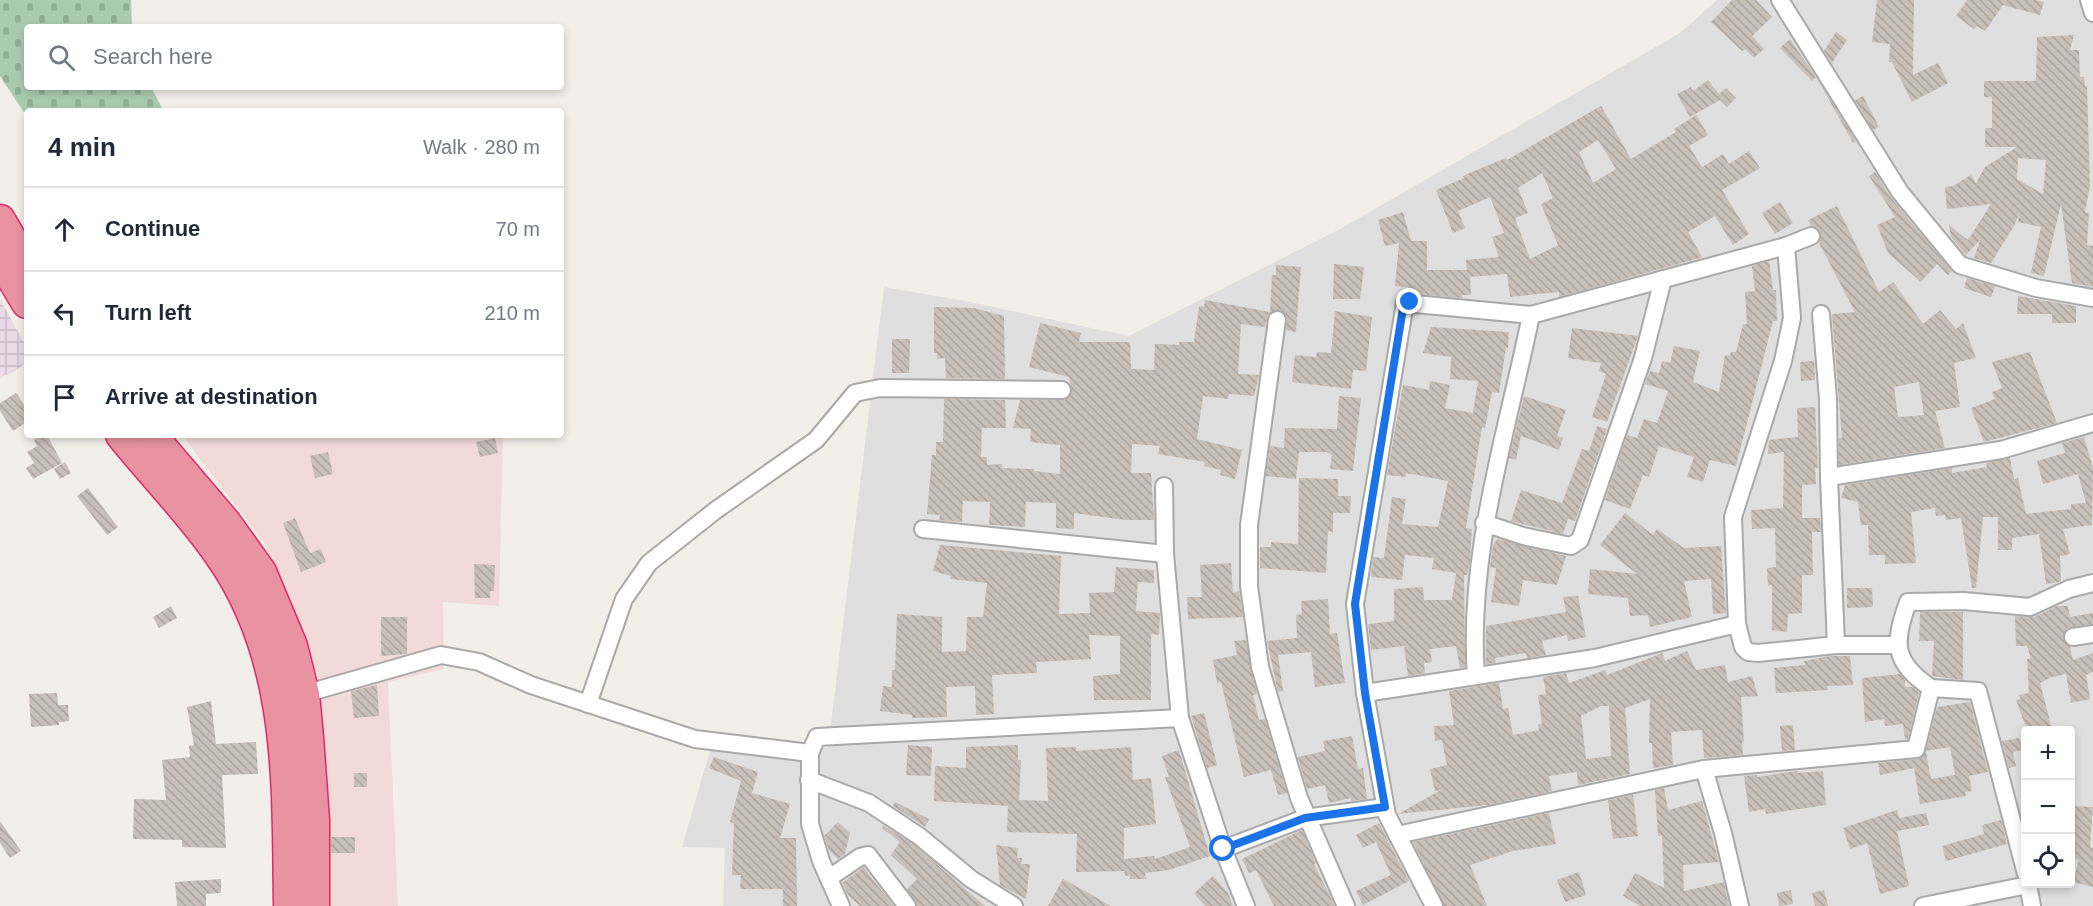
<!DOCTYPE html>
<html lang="en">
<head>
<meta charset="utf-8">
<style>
  body { margin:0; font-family:Arial,sans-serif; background:#f2f2f3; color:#1f2937 }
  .controls { position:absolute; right:18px; bottom:18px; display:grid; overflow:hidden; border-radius:6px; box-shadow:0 3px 9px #0003 }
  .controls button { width:54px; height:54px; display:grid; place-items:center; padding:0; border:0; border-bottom:2px solid #e0e1e3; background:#fff; color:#1f2937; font:30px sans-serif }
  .stop { position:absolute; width:18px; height:18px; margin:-14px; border:4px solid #1a73e8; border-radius:50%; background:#fff }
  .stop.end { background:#1a73e8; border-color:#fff; box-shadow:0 2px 6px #0008 }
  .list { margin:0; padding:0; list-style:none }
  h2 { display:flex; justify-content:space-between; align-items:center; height:78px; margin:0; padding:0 24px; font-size:26px }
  h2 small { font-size:20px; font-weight:400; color:#747a83 }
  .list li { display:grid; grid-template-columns:39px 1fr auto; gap:18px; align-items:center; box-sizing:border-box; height:84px; padding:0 24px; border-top:2px solid #e0e1e3 }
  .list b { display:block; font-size:22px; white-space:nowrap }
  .list em { font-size:20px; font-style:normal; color:#747a83 }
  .icon { flex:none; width:33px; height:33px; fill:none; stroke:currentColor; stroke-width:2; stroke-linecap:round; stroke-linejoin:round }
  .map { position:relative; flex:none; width:2093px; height:906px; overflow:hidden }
  .search { position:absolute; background:#fff; box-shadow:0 3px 9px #0003; left:24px; top:24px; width:540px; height:66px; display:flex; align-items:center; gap:15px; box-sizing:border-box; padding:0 21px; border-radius:6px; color:#747a83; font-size:22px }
  .panel { position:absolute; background:#fff; box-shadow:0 3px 9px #0003; left:24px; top:108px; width:540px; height:330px; border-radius:6px }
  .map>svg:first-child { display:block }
</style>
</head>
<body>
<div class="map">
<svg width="2093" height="906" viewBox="0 0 2093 906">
  <defs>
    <pattern id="industrial-grid" width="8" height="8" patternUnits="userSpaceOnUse" patternTransform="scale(1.5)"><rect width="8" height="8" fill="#ebdbe8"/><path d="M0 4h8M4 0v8" fill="none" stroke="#c9bcc7"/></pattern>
    <pattern id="cemetery-stones" width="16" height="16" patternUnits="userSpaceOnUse" patternTransform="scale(1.5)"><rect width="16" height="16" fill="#aacbaf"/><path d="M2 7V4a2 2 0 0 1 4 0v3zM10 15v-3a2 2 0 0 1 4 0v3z" fill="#92ae96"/></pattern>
    <pattern id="building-back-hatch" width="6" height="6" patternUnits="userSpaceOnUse" patternTransform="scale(1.5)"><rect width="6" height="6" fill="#c7bfb8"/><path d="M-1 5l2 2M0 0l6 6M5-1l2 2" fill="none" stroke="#aba49e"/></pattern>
  </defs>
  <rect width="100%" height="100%" fill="#f2efe9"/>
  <path fill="#e0dfdf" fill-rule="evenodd" d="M1717 0H2093V906H723L725 848 682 847 713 740 828 748 884 287 960 300 1129 336 1340 229 1680 33ZM2026 730H2070V884H2026Z"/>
  <path fill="#f2dad9" d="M182 435H503L499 606 443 602 444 669 388 682 398 906H325V819L318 676 265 544Z"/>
  <path fill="url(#industrial-grid)" d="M0 299 27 348V362L14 372 0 377Z"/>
  <path fill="url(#cemetery-stones)" d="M0 0H131L132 27H27V87H151L162 108 155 111H27V117L0 76Z"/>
  <g fill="url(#building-back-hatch)" fill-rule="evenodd">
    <path d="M1732 0H1756L1772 17 1752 36 1764 49 1754 58 1745 49 1742 51 1711 22Z"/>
    <path d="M1877 0H1914L1913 75 1938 63 1948 83 1912 102 1892 62H1889L1890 44 1872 42Z"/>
    <path d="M1967 0H2036L2044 2 2040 15 2003 5 1985 31 1977 26 1974 29 1956 16Z"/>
    <path d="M1836 32 1847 40 1832 63 1824 51Z"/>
    <path d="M2074 35 2070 50H2079L2080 77H2084L2085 86H2087L2090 186 2085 212 2089 213 2087 245 2093 246V287L2072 283 2061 204 2044 276 2031 273 2041 227 2018 222 2019 214 2014 226 1991 263 1974 258 1980 240 1966 255 1951 237 1949 225 1968 240 1991 204 1947 209 1945 187 1953 186 1971 175 1976 183 1985 167 2017 147H1985V128H1992V97H1984V81H2036L2037 37ZM2018 158 2046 160 2043 194 2017 179Z"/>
    <path d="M1790 39 1816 77 1812 81 1780 48Z"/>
    <path d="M1708 80 1719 94 1726 88 1736 98 1727 107 1720 100 1690 117 1677 94 1691 87 1693 91Z"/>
    <path d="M1818 80 1856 141 1853 143Z"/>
    <path d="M1863 96 1879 127 1873 130 1855 100Z"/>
    <path d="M1601 106 1631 159 1676 132 1674 129 1696 115 1708 135 1689 146 1702 167 1723 154 1729 164 1749 151 1760 168 1722 190 1749 234 1733 245 1715 216 1688 232 1702 257 1700 258 1559 297V292L1510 297 1507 274 1470 277 1471 295H1462V298L1407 293 1408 287 1395 286 1399 243 1385 246 1378 220 1403 212 1411 241H1427V270H1467L1466 260 1499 257 1492 237 1504 233 1490 197 1458 211 1465 228 1453 233 1436 190 1464 178 1463 176 1479 169 1506 158 1507 160ZM1598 140 1616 169 1593 183 1579 152ZM1542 173 1553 198 1541 204 1558 245 1530 259 1515 218 1528 213 1518 188Z"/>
    <path d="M1875 172 1892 199 1952 271 1948 275 1937 264 1921 282 1888 253 1877 225 1895 217 1869 176Z"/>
    <path d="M1780 202 1793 223 1775 234 1762 213Z"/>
    <path d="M1837 206 1879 292 1893 282 1923 324 1940 310 1956 329 1963 323 1976 358 1954 363 1960 407 1935 411 1945 448 1839 465V438H1842L1832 314 1855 312 1819 243 1820 232 1811 226 1808 220ZM1919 382 1924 415 1898 417 1894 387Z"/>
    <path d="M1769 261 1773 290H1776L1777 321H1773L1736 466 1710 460 1703 482 1687 477 1694 457 1659 446 1649 477 1643 475 1630 509 1605 500 1627 435 1637 438 1644 419 1657 423 1668 391 1645 384 1650 371 1659 373 1662 361 1670 363 1674 346 1700 351 1693 382 1719 392 1725 355 1730 356 1731 352H1736L1743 324H1747L1745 292 1755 291 1752 266Z"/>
    <path d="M1334 264 1364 267 1360 299H1333Z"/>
    <path d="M1276 265 1301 267 1296 332 1286 330 1287 317 1279 310 1268 314 1265 327 1241 324 1238 374 1259 375 1254 396 1229 394 1228 399 1203 396 1197 439 1242 450 1235 479 1220 475 1221 470 1204 466 1205 462 1158 454 1160 446 1132 444 1131 473H1151L1154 520H1125L1074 513V529L1056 528V503L1026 502 1025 527 989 525 990 502 963 501 962 522 939 520 940 515 927 514 932 455H936V442H943L944 399 1005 400 1006 428H982L981 457H987V465L1002 464V468L1034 469V471L1060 474V445L1030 442 1031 429 1013 428 1020 400H1065L1072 391 1069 377 1029 367 1040 323 1081 333 1079 342H1130L1131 369 1154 370 1155 344 1179 345V342H1194L1199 306 1204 307 1205 300 1270 312 1272 275H1276Z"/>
    <path d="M1967 278 1995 286 1991 297 1964 288Z"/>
    <path d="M2018 296 2076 306V323H2052V314H2017Z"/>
    <path d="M934 307 974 308 1004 316 1005 379 946 378 945 358 937 359V353H934Z"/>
    <path d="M1335 311 1372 317 1366 371 1353 370 1351 389 1292 382 1295 355 1316 357 1317 352 1331 353Z"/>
    <path d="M1431 327 1509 332 1508 348H1506L1499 393 1492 392 1485 428 1482 427 1466 528 1472 529 1470 562 1467 575H1464L1465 667 1460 668 1456 646 1430 649 1432 662 1424 663 1425 673 1408 676 1404 646 1371 650 1368 624 1394 621V589L1423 587 1424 600H1452L1456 573 1432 569 1434 558 1405 555 1402 580 1371 577 1373 557 1384 558 1392 497 1406 499 1402 524 1438 527 1448 481 1406 473V477L1387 475 1403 385 1429 390 1430 381 1450 385 1445 408 1473 413 1478 381 1450 379 1451 357 1423 353Z"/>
    <path d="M1572 328 1638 336 1607 422 1592 417 1606 374 1599 371 1601 363 1568 358Z"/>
    <path d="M892 339H910L909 373H892Z"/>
    <path d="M2030 352 2057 423 1984 442 1971 408 1995 399 1992 392 2002 388 1992 362Z"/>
    <path d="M1814 361 1815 380 1801 381 1800 362Z"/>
    <path d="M16 393 27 409V422L13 431 0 411V403Z"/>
    <path d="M1339 396 1361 398 1353 471 1330 469 1332 455 1326 452H1299L1296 479 1266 476 1270 446 1284 448 1285 428 1337 429Z"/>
    <path d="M1524 396 1566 410 1557 436 1563 438 1559 450 1521 436 1516 460 1509 458Z"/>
    <path d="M1815 407 1818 468H1815L1816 484 1802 485V518H1820L1821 532H1812L1813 575H1802V613L1788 614 1787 632 1772 630V585L1768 586 1767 568 1776 567 1775 528 1752 529 1751 510 1783 508 1784 452 1768 454 1769 440 1798 437 1797 408Z"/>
    <path d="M1597 426 1607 429 1575 521 1568 519 1563 534 1511 521 1521 490 1562 503 1582 449 1589 451Z"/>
    <path d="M43 435H47L62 463 33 479 26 468 34 463 27 452 37 446 34 440Z"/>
    <path d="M2084 437 2093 468 2092 525 2063 529 2070 554 2060 556 2061 581 2059 582 2046 584 2039 534 2012 538V550H1998V517H1983L1976 588H1972L1961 518 1946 520 1945 515 1936 516 1935 508 1911 512 1916 563 1885 564V555H1869L1868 525H1861L1858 502 1841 498 1845 485 1952 468V473L1987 467 1986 463 2010 458 2014 479 2018 478 2026 514 2071 509V504L2086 503 2078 474 2043 484 2037 461 2065 453 2062 443Z"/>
    <path d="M495 438 498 453 480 457 476 442Z"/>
    <path d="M328 452 333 474 315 478 310 456Z"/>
    <path d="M65 462 71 473 60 479 54 469Z"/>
    <path d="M1299 478 1338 479V496H1351L1350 513H1333V532L1328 531 1326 573 1260 568V547H1271V542L1298 544Z"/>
    <path d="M88 488 118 527 107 535 77 496Z"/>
    <path d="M1625 513 1653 535 1657 529 1684 548 1721 546 1726 613 1713 614 1711 579 1684 581 1692 617 1650 627 1648 615 1630 616 1628 598 1588 594 1590 569 1637 574 1600 545Z"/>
    <path d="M295 518 310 553 321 549 326 562 301 572 283 523Z"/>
    <path d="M1497 539 1566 556 1557 585 1523 580 1519 606 1491 602 1496 568 1490 567 1493 546Z"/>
    <path d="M940 545 1061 556 1059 614 1090 613 1089 593 1114 592 1116 567 1154 570V583L1138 582 1136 611 1160 613 1159 635 1151 634V700H1094L1093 676 1120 674V636L1089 635 1091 659 1036 662 1037 673 992 675 994 714 976 715 975 686 946 687 947 717 912 718V715L880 711 883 686 892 687V670H895L897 614 942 617V652L966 651 967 617H983L987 583 950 579 951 576 933 571Z"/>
    <path d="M1231 563 1233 593 1239 591 1243 617 1188 619 1187 597H1202L1200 565Z"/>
    <path d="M474 564 495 565 494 591H490V598H475Z"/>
    <path d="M1847 588H1872L1873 607 1847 608Z"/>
    <path d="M1578 596 1586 637 1568 641 1567 635 1542 641 1546 655 1527 658 1526 653 1495 658 1496 663 1486 664V626L1566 612 1563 597Z"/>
    <path d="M1328 599 1330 634 1337 633 1345 683 1315 687 1311 652 1278 655 1283 691 1278 692 1267 641 1297 638 1296 615 1302 614 1301 601Z"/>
    <path d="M171 606 177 618 159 628 153 617Z"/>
    <path d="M2057 606H2068L2070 617 2093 613V624L2067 628 2063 638 2070 647 2073 660 2093 653V672L2086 675 2090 699 2071 703 2066 674 2052 677 2040 683 2052 729 2027 730 2016 700 2021 699 2019 695 2029 693 2027 659 2031 658 2027 646H2016L2015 616 2034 617Z"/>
    <path d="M1920 612H1963V680L1932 676 1934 641H1919Z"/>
    <path d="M381 617H407V654L381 656Z"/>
    <path d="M1246 640 1257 694 1253 695 1259 720 1265 719 1287 793 1278 795 1271 770 1244 777 1221 682 1217 683 1213 660 1237 655 1234 641Z"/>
    <path d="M1687 651 1696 670 1725 665 1728 682 1752 676 1758 696 1741 697 1744 742H1742L1743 755 1704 758 1702 730 1671 732 1673 765 1653 768 1652 743H1649L1650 699 1625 708 1630 774 1578 785 1577 772 1549 776 1552 791 1488 805 1398 814 1441 790 1435 791 1430 769 1447 765 1442 740 1435 741 1434 726 1454 725 1449 691 1499 683 1503 709 1508 708 1513 735 1539 730 1538 724H1542L1538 695 1546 694 1543 677 1566 673 1569 683 1605 670 1607 675 1662 653 1665 661ZM1601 706H1609L1611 756 1586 759 1581 716Z"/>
    <path d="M1830 656H1850L1853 685 1827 686 1828 690 1776 693 1774 668 1805 665 1804 661Z"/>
    <path d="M1900 674 1905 680V687H1912L1919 692 1908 739H1905L1903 724 1885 726 1884 719 1865 722 1862 678Z"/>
    <path d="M377 685 379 716 354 718 351 691Z"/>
    <path d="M57 693 58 705H68L69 721 59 722V725L31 727 29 694Z"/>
    <path d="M211 701 216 744 256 742 258 774 222 775 226 848 182 847V840L133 839 134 799 166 800 162 760 190 757 189 746 194 745 187 707Z"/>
    <path d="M1970 702 1988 772 1969 776 1972 791 1965 792 1966 796 1920 804 1914 768 1880 775 1878 763 1917 759 1926 752 1931 779 1955 775 1950 747 1926 751 1937 707Z"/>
    <path d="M1204 713 1217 765 1207 768 1191 716Z"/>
    <path d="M1793 725 1795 750 1782 751 1780 726Z"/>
    <path d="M1352 736 1358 769 1363 768 1367 799 1351 801V798L1329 803 1325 785 1307 789 1298 757 1325 751 1323 741Z"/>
    <path d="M2019 738 2022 750 2013 752 2016 766 2009 768 2002 741Z"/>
    <path d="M908 745 932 747 931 776 906 775Z"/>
    <path d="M1018 745V760H1021L1019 800 1048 801 1046 748 1076 747V751L1131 747 1133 780 1151 778 1156 824 1124 828V859L1154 856 1155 859 1190 847 1165 777H1169L1162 756 1179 750 1210 856 1169 870 1145 873 1146 879H1130V875L1125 876 1124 871 1076 872 1077 834 1007 832 1008 806 934 801 935 766 966 768V747Z"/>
    <path d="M714 757 758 772 752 793 790 804 780 838H796L797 906H783V889H740L741 875H732L734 823 730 822 741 781 709 768Z"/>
    <path d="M1797 771 1798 773 1823 771 1826 805 1766 814 1765 809 1749 812 1744 776 1757 775V777Z"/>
    <rect x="354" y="773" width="13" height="14"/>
    <path d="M1664 788 1668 810 1702 801 1719 862 1683 865 1684 891 1724 882 1729 906H1640L1623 896 1635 873 1664 888 1662 835 1658 836 1655 790Z"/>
    <path d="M1633 795 1638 836 1613 839 1608 800Z"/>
    <path d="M895 802 929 819 925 827 893 806Z"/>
    <path d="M2070 806 2093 807 2090 847 2093 848V887L2073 882 2079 859H2070Z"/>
    <path d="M1897 810 1899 818 1926 813 1929 825 1897 831 1909 886 1880 894 1867 843 1850 849 1843 828Z"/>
    <path d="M1549 813 1556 844 1513 851 1470 865 1487 906H1444L1413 842Z"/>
    <path d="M2001 820 2007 844 1946 861 1942 846 1984 834 1982 825Z"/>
    <path d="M0 821 21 851 10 858 0 843Z"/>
    <path d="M838 822 850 833 845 854 838 859 829 850 824 836Z"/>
    <path d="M1379 823 1409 881 1363 905 1356 891 1391 875 1376 842 1363 848 1356 835Z"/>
    <path d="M883 825 913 844 985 906H917L907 889 917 879 891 855 900 842 882 828Z"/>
    <path d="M1302 830 1316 863 1314 864 1335 906H1274L1256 870 1249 873 1242 859Z"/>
    <rect x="331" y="837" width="24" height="16"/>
    <path d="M996 845 1018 848 1017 858H1022L1021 864H1030L1026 899 1000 885Z"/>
    <path d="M864 867 870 876 894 906H860L848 895 842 883Z"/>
    <path d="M1579 872 1586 895 1565 902 1557 880Z"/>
    <path d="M1213 876 1228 893 1233 906H1205L1194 893Z"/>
    <path d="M221 879V893L206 894V906H177L175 882Z"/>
    <path d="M1063 879 1092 895 1111 906H1048Z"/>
    <path d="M1791 890 1793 904 1779 906 1777 893Z"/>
    <path d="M1824 890 1828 906H1815L1812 893Z"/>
  </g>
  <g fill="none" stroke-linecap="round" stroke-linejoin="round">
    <defs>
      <g id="street">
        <path d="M1780 0 1900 192 1960 265 2036 288 2093 298"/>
        <path d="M2089 0 2093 13"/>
        <path d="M1786 246 1792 318 1783 361 1733 517 1737 624 1743 647 1748 652 1758 653 1836 645H1897"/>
        <path d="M1821 314 1828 399 1829 477 1836 645"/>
        <path d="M1277 320 1249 525V586L1260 667 1299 798 1346 906"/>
        <path d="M1829 477 2001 450 2093 423"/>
        <path d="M1164 486 1165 554 1180 718 1223 849 1246 906"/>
        <path d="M1484 523 1523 536 1571 546 1580 540 1643 358 1663 279"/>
        <path d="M923 529 1165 554"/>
        <path d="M2073 637 2093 634"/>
        <path d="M1476 676C1467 553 1507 433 1531 315"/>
        <path d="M1931 688C1893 662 1893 644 1908 602L1964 601 2030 607 2069 589 2093 583"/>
        <path d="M1365 693 1595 658 1737 624"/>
        <path d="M304 694 441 655 479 662 531 685 695 739 810 753"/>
        <path d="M588 704 624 599 649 563 716 510 816 440 855 393 880 388 1062 390"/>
        <path d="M1704 769 1723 833 1740 906"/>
        <path d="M809 780 869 803 919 836 971 879 1014 906"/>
        <path d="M1397 835 1704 769 1916 749 1931 688 1978 691 2026 874"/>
        <path d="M1223 849 1305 818 1385 807"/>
        <path d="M829 878 860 857 868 855 907 906"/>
        <path d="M2028 884 2032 906"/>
        <path d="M841 906 821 861 810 824V753L817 737 1180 718"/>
        <path d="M1434 906 1387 815 1365 693 1355 604 1405 303 1531 315 1786 246 1811 236"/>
        <path d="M1923 906 2028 885"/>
      </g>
      <g id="highway">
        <path d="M0 220 27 266"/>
        <path d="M0 258 27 303"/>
        <path d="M121 435C153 475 190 512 219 554 293 658 287 785 289 906"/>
        <path d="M151 435 226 523 261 572 292 646 304 694 308 737 314 820V906"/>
      </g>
    </defs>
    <use href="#street" stroke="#a9a9a9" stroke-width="20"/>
    <use href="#highway" stroke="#dc2a67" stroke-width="33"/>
    <use href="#street" stroke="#fff" stroke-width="16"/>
    <use href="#highway" stroke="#e892a2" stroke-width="30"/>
  </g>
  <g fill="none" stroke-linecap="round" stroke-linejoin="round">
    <path stroke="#1a73e8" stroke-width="8" d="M1223 849 1305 818 1385 807 1365 693 1355 604 1403 308 1405 303 1410 302"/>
  </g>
</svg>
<div class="controls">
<button>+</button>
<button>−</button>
<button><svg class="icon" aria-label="locate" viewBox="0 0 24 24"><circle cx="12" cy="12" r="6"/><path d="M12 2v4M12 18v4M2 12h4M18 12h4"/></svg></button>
</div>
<div class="stop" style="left:1223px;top:849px"></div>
<div class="stop end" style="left:1410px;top:302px"></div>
<div class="search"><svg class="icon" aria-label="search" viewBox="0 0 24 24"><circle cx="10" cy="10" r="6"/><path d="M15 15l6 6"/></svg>Search here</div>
<section class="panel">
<h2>4 min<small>Walk · 280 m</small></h2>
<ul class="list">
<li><svg class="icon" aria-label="ahead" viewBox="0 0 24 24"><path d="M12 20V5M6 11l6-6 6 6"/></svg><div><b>Continue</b></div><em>70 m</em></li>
<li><svg class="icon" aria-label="left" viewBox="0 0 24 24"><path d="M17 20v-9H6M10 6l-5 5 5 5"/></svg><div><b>Turn left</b></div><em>210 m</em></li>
<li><svg class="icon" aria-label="arrive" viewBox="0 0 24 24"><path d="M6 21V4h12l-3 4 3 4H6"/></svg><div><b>Arrive at destination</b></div></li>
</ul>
</section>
</div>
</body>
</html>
